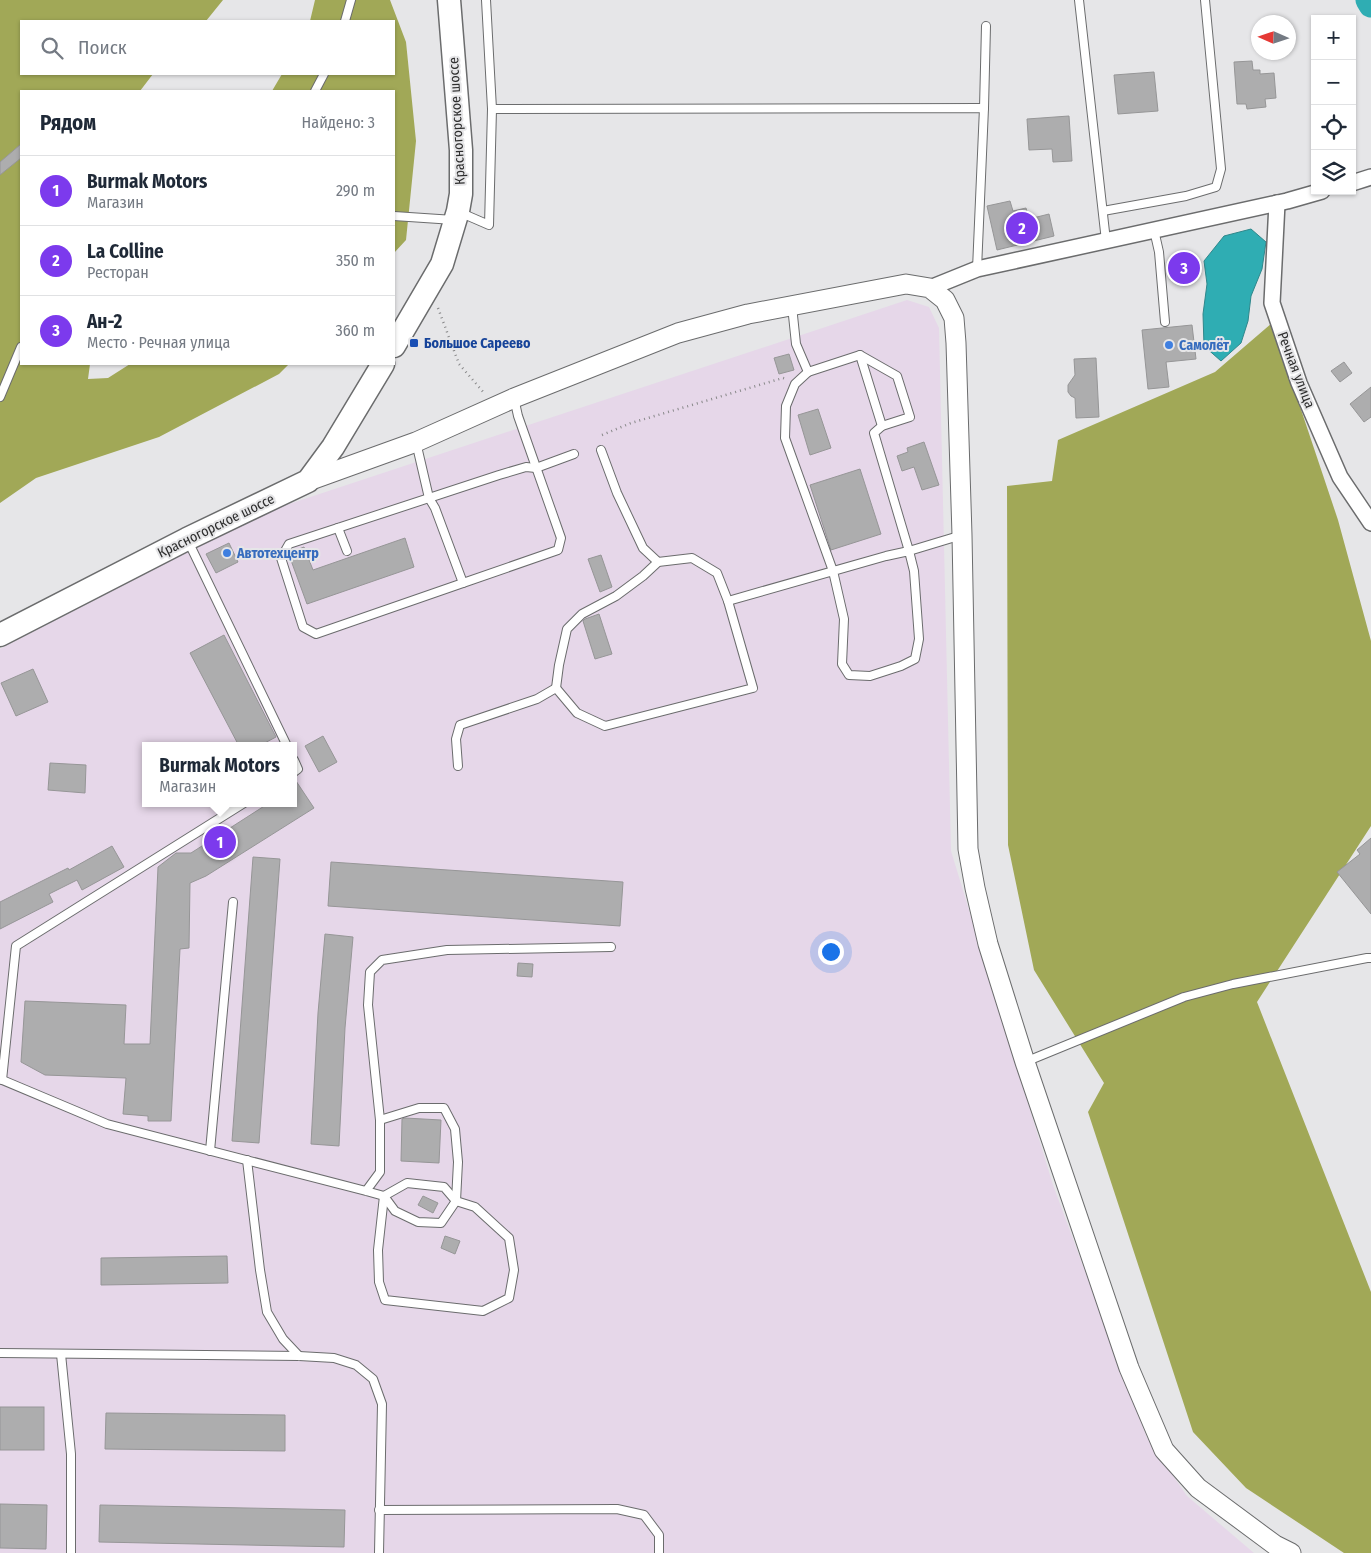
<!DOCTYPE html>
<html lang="ru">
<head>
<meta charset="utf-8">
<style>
  body { margin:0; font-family:"Fira Sans Condensed",sans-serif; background:#f2f2f3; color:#1f2937 }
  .controls { position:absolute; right:15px; top:15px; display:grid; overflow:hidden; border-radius:0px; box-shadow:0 1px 4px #0004 }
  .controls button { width:45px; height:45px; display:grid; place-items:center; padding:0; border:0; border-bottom:1px solid #e0e1e3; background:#fff; color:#1f2937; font:25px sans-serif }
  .compass { position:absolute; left:1251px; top:15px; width:45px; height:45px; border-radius:50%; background:#fff; box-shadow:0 1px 4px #0004; rotate:273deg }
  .you { position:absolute; left:830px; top:951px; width:18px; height:18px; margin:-12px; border:4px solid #fff; border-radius:50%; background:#1a73e8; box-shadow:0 0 0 8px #1a73e833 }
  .badge { display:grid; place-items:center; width:32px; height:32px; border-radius:50%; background:#7c3aed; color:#fff; font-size:16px; font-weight:700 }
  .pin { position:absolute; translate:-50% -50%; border:2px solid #fff; box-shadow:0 1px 5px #0006 }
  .popup { position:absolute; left:142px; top:742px; width:155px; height:65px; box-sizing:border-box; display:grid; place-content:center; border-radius:0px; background:#fff; filter:drop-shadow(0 1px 4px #0005); font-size:16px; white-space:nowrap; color:#747a83 }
  .popup b { font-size:19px; color:#1f2937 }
  .popup::after { content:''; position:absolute; left:50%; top:100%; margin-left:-10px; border:10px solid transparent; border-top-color:#fff }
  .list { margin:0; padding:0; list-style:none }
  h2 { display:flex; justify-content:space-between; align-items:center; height:65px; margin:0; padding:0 20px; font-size:21px }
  h2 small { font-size:16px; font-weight:400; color:#747a83 }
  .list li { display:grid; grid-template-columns:32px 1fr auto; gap:15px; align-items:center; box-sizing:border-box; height:70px; padding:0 20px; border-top:1px solid #e0e1e3 }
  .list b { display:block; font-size:19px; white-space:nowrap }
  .list p { margin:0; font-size:16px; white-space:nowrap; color:#747a83 }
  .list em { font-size:16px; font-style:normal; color:#747a83 }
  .icon { flex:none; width:28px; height:28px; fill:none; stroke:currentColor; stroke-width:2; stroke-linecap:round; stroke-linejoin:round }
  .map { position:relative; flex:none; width:1371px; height:1553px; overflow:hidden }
  .search { position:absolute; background:#fff; box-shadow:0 1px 4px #0004; left:20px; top:20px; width:375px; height:55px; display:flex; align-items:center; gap:12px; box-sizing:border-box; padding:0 18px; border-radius:0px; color:#747a83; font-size:19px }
  .panel { position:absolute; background:#fff; box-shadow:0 1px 4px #0004; left:20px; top:90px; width:375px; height:275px; border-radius:0px }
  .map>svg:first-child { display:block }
</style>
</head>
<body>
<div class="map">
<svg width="1371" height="1553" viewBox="0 0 1371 1553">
  <rect width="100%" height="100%" fill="#e6e6e8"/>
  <path fill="#e6d7e9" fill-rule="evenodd" d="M907 300 929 307 939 328 951 851 1053 1185 1147 1438 1187 1496 1254 1553H0V649L265 512ZM146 746H294V803H146Z"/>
  <g fill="#a1a857">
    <path d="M0 0H223L206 21H21V74H153L140 91H21V364H90L88 379 108 378 130 364H289L279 374 159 437 36 478 0 503Z"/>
    <path d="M315 0H390L406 42 416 141 406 240 394 253V91H272L282 74H394V21H310Z"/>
    <path d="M1272 323 1338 520 1371 641V826L1257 1002 1371 1292V1553H1344L1246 1488 1193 1432 1088 1112 1104 1083 1034 970 1008 845 1007 486 1052 481 1058 440 1215 372Z"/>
  </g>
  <path fill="#2fadb3" stroke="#2f878b" d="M1251 229 1266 242 1262 269 1251 296 1248 321 1241 343 1221 361 1204 346 1203 314 1207 284 1204 261 1224 236Z"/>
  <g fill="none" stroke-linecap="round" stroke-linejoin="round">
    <path stroke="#2fadb3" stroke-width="25" d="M1368 0 1371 5"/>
  </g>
  <g fill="#adadae" stroke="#969697">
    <path d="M1252 61 1253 70H1260V74L1274 73 1276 98 1265 99 1266 107 1247 109 1246 104H1237L1234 62Z"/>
    <path d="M1154 72 1158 111 1118 114 1114 75Z"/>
    <path d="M1069 116 1072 161 1053 162 1052 149 1029 150 1027 119Z"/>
    <path d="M21 144V158L0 175V162Z"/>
    <path d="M1010 201 1013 211 1026 208 1029 219 1049 214 1054 236 997 250 987 206Z"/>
    <path d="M1192 325 1196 359 1166 362 1169 387 1148 389 1142 330Z"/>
    <path d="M789 354 794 370 779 374 774 358Z"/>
    <path d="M1096 358 1099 417 1076 418 1075 398 1071 396 1068 392V385L1075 375 1074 359Z"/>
    <path d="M1344 362 1352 373 1340 382 1331 371Z"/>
    <path d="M1371 387V417L1364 422 1350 404Z"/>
    <path d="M818 409 831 448 810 455 798 415Z"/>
    <path d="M924 442 939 485 922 490 914 467 902 471 897 456 908 452 907 448Z"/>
    <path d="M860 469 881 534 831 550 810 485Z"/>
    <path d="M405 538 414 567 307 604 289 555 291 552 304 547 313 570Z"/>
    <path d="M229 543 238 562 216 573 206 554Z"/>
    <path d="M601 555 612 587 600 592 588 559Z"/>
    <path d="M599 614 612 654 595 659 583 621 585 619Z"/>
    <path d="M224 635 276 737 259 746H239L190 653Z"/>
    <path d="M33 669 48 702 16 716 1 683Z"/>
    <path d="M323 736 337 762 319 772 305 746Z"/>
    <path d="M50 763 86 765 85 793 48 790Z"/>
    <path d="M294 778 314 808 206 876 190 883 189 948 180 949 171 1121H148V1116L123 1114 126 1078 45 1075 21 1062 25 1001 126 1005 124 1044H150L158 867 176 853H191L269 803H294Z"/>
    <path d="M1371 838V914L1337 872 1360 854 1357 850Z"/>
    <path d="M112 846 124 867 82 890 77 880 49 894 53 902 0 929V902L68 868 69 870Z"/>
    <path d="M253 857 280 859 259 1143 232 1141Z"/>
    <path d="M331 862 623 882 620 926 328 906Z"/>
    <path d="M325 934 353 937 345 1028 339 1146 311 1144 318 1013Z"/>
    <path d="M518 963 533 964 532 977 517 976Z"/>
    <path d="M405 1118 441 1120 439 1163 401 1161 402 1119Z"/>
    <path d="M423 1196 438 1203 433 1213 418 1205Z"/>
    <path d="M445 1236 460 1241 455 1254 441 1248Z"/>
    <path d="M227 1256 228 1283 101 1285V1258Z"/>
    <rect x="0" y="1407" width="44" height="43"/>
    <path d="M106 1413 285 1415V1451L105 1449Z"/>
    <path d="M0 1504 47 1505 46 1549 0 1548Z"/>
    <path d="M100 1505 345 1510 344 1547 99 1542Z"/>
  </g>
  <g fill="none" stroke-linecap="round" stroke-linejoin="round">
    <defs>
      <g id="service">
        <path d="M486 0 492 109"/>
        <path d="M1079 0 1106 241"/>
        <path d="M345 21 351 0"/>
        <path d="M315 91 324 74"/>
        <path d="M984 108 986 26"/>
        <path d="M1103 211 1186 196 1216 187 1221 169 1205 0"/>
        <path d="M459 212 489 225 492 109 984 108 977 269"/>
        <path d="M394 216 454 220"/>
        <path d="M1154 230 1159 252 1165 322"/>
        <path d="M792 306 796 344 808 372 860 355 897 376 910 417 882 426 874 433 909 551 962 535"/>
        <path d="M860 355 882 426"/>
        <path d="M0 397 21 347"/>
        <path d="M416 442 429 498 435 508 463 583 558 550 561 538 518 416 514 398"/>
        <path d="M601 450 617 493 643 548 658 562"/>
        <path d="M338 528 347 551"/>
        <path d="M188 541 287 746"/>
        <path d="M463 583 316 634 303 627 281 558 289 544 499 475 526 467 536 468 574 454"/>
        <path d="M556 688 559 665 567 629 582 614 616 596 643 576 658 562 692 558 717 573 728 601"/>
        <path d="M294 760 298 769 294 772"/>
        <path d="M458 766 456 739 460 725 537 699 556 688 577 713 605 726 753 688 728 601 886 556 909 551 914 571 919 639 915 659 901 666 870 676 849 675 842 664 844 619 833 571 785 438 786 406 795 384 808 372"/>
        <path d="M1025 1062 1184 997 1233 984 1367 958H1371"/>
        <path d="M0 1079 107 1124 366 1191 384 1196 395 1211 418 1222 441 1223 456 1201 458 1162 455 1129 444 1108H419L380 1120V1172L366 1191"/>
        <path d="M2 1080 16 946 244 803"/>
        <path d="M380 1120 368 1005 370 972 382 960 447 950 611 947"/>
        <path d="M210 1151 233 902"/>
        <path d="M247 1160 260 1270 267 1312 283 1339 299 1356"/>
        <path d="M407 1183 444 1187 456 1201 475 1207 509 1238 514 1270 509 1298 483 1311 385 1300 379 1282 378 1250 384 1196Z"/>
        <path d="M0 1353 299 1356 334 1358 356 1365 373 1379 382 1404 379 1553"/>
        <path d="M61 1354 71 1454V1553"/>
        <path d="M379 1510 617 1509 644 1515 659 1535V1553"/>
      </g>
      <g id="minor">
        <path d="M1352 183 1371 177"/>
        <path d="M1277 203 1272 303 1299 383 1340 477 1371 523"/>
        <path d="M930 288 977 269 1287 201 1322 191"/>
      </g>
      <path id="tertiary" d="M308 481 416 442 514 398 678 333 748 314 906 284 930 288 945 300 954 318 956 343 962 535 968 849 975 888 988 944 1025 1062 1129 1368 1164 1450 1198 1488 1275 1545 1291 1553"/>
      <g id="secondary">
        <path d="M394 346 442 264 458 211 461 194V150L449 0"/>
        <path d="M0 635 187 539 308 481 333 447 383 364"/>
      </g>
    </defs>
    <use href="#service" stroke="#6b6c6d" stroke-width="10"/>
    <use href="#minor" stroke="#6b6c6d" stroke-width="18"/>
    <use href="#tertiary" stroke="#6b6c6d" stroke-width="21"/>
    <use href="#secondary" stroke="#6b6c6d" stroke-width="25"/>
    <g stroke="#888889" stroke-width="2.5" stroke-dasharray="1 4" stroke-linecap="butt">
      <path d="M438 308 459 364 485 394"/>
      <path d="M602 435 631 423 783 378 786 379"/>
    </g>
    <use href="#service" stroke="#fff" stroke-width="8"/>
    <use href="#minor" stroke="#fff" stroke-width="15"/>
    <use href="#tertiary" stroke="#fff" stroke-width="19"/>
    <use href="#secondary" stroke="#fff" stroke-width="22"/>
  </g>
  <rect fill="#1a4fb4" stroke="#e6e6e8" stroke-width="2" x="409" y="338" width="10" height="10" rx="2.5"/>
  <g fill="#3f7fe0" stroke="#e6e6e8" stroke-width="2">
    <circle cx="1169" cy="345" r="5"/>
    <circle cx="227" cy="553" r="5"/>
  </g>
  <g text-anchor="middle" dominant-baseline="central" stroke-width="4" stroke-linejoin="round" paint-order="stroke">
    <g font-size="14" fill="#2e2e2e" stroke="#e6e6e8">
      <text transform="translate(457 121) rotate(-93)">Красногорское шоссе</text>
      <text transform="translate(1296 370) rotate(69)">Речная улица</text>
      <text transform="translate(216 526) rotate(-26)">Красногорское шоссе</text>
    </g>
    <g font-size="14" font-weight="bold" fill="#164399" stroke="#e6e6e8" text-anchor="start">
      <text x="424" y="343">Большое Сареево</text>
    </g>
    <g font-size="14" font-weight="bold" fill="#366cbe" stroke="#e6e6e8" text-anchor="start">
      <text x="1179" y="345">Самолёт</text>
      <text x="237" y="553">Автотехцентр</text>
    </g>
  </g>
</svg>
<div class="controls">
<button>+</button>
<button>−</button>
<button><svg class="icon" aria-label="locate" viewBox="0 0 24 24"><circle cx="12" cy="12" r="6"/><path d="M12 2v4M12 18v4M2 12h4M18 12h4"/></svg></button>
<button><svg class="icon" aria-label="layers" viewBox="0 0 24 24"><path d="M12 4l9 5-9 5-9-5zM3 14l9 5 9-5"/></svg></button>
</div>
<svg class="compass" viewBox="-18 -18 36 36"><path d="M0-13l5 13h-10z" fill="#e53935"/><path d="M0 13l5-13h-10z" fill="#747a83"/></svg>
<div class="you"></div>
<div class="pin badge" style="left:220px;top:842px">1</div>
<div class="popup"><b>Burmak Motors</b>Магазин</div>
<div class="pin badge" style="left:1022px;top:228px">2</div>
<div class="pin badge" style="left:1184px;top:268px">3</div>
<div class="search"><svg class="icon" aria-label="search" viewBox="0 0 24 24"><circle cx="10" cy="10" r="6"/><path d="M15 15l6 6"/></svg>Поиск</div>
<section class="panel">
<h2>Рядом<small>Найдено: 3</small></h2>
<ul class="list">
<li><span class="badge">1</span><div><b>Burmak Motors</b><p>Магазин</p></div><em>290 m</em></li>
<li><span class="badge">2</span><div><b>La Colline</b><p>Ресторан</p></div><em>350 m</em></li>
<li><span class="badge">3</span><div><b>Ан-2</b><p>Место · Речная улица</p></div><em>360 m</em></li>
</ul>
</section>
</div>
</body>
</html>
